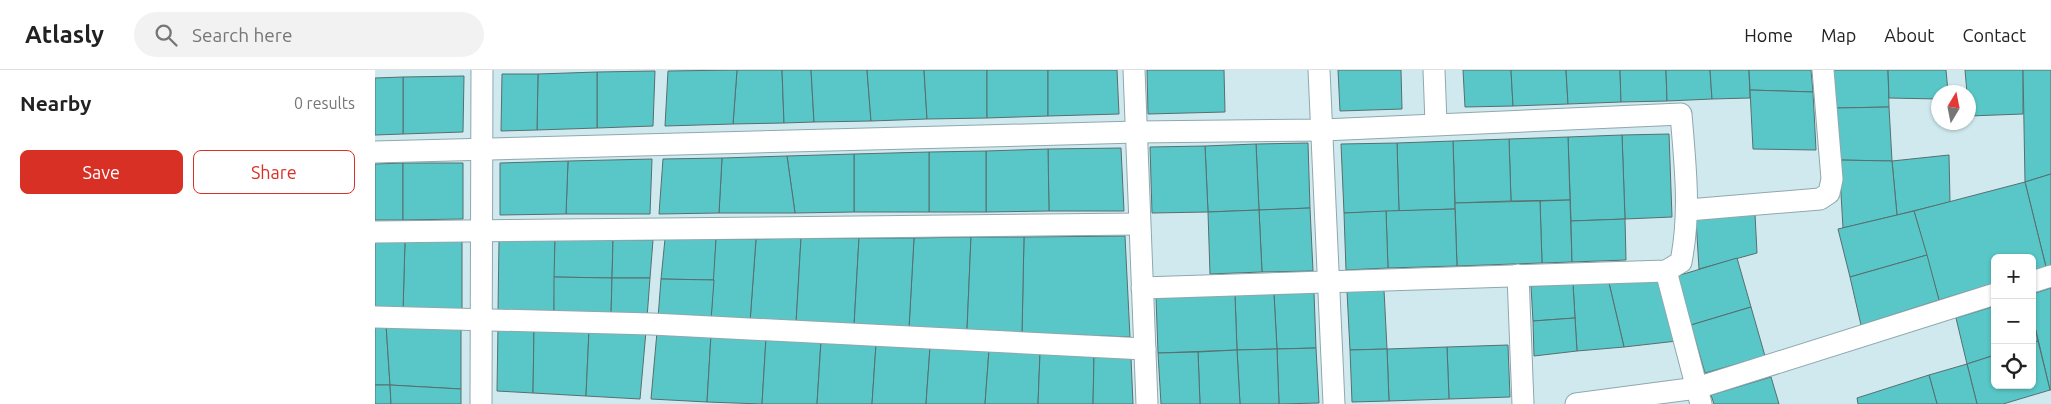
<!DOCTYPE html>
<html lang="en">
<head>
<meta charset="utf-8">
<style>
  body { margin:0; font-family:Ubuntu,sans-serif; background:#f2f2f2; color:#222 }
  .controls { position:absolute; right:15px; bottom:15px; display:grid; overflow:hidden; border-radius:8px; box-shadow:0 1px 4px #0004 }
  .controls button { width:45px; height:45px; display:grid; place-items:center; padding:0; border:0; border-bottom:1px solid #e0e0e0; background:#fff; color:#222; font:25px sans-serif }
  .compass { position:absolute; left:1556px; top:15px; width:45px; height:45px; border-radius:50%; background:#fff; box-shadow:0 1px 4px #0004; rotate:10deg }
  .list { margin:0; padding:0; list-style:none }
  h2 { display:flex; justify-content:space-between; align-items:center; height:65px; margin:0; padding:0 20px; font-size:21px }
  h2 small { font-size:16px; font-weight:400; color:#767676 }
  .actions { display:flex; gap:10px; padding:15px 20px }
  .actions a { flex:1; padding:11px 0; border:1px solid #d93025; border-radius:8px; text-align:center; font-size:18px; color:#d93025 }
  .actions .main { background:#d93025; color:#fff }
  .icon { flex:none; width:28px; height:28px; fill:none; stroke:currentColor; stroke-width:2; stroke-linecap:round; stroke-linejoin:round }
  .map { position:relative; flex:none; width:1676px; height:334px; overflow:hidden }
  header { display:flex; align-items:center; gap:30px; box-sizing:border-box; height:70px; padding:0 25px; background:#fff; border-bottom:1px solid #e0e0e0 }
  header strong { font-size:24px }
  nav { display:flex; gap:28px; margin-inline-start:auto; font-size:18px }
  .search { width:350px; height:45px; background:#f2f2f2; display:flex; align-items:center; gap:12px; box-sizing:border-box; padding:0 18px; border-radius:28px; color:#767676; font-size:19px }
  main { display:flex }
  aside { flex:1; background:#fff }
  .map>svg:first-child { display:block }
</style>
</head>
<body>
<header>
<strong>Atlasly</strong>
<div class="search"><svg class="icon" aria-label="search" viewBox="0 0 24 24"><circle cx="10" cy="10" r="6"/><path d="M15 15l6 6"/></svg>Search here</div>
<nav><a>Home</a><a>Map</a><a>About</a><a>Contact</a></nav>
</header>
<main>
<aside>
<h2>Nearby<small>0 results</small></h2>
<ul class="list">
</ul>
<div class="actions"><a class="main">Save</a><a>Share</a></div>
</aside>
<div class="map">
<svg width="1676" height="334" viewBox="0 0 1676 334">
  <rect width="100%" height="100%" fill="#cfe9ef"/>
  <g fill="#59c7c7" stroke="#576f6f">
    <path d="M362 0H407L409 53 358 54Z"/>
    <path d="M362 0 358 54 290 56 293 1Z"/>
    <path d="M407 0H436L439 52 409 53Z"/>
    <path d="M436 0H492L496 51 439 52Z"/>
    <path d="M492 0H549L552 49 496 51Z"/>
    <path d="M549 0H612V48L552 49Z"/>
    <path d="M612 0H673V46L612 48Z"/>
    <path d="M673 0H742L744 44 673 46Z"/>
    <path d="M772 0H849L850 42 773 44Z"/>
    <path d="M963 0H1026L1027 39 965 41Z"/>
    <path d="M1088 0H1136L1138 36 1090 37Z"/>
    <path d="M1136 0H1191L1193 34 1138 36Z"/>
    <path d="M1191 0H1245L1246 32 1193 34Z"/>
    <path d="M1245 0H1291L1292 31 1246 32Z"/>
    <path d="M1291 0H1335L1337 29 1292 31Z"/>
    <path d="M1335 0H1374L1375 28 1337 29Z"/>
    <path d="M1374 0H1436L1438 22 1375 20Z"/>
    <path d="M1458 0H1513L1514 37 1461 38Z"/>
    <path d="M1513 0H1571L1573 22H1564V29L1514 28Z"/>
    <path d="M1590 0H1648V44L1594 46Z"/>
    <path d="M1648 0H1676V104L1650 112Z"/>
    <path d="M280 1 278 56 222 58V2Z"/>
    <path d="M222 2V58L162 60 163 4Z"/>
    <path d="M127 4H163L162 60 126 61Z"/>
    <path d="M89 6 88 62 28 64V7Z"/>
    <path d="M28 7V64L0 65V8Z"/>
    <path d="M1375 20 1438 22 1441 80 1378 79Z"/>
    <path d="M1514 37 1517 91 1464 90 1461 38Z"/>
    <path d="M1294 64 1297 147 1250 149 1247 65Z"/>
    <path d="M1247 65 1250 149 1196 151 1193 67Z"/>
    <path d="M1193 67 1195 130 1136 131 1134 69Z"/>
    <path d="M1134 69 1136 131 1080 133 1078 71Z"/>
    <path d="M1078 71 1080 139 1024 141 1022 73Z"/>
    <path d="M933 73 935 138 884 140 881 74Z"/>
    <path d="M1022 73 1024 141 969 143 966 74Z"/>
    <path d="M881 74 884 140 833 142 830 76Z"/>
    <path d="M830 76 833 142 777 143 775 77Z"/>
    <path d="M746 78 749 141H674L673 79Z"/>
    <path d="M673 79 674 141 611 142V81Z"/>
    <path d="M611 81V142H554V82Z"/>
    <path d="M554 82V142H479V84Z"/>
    <path d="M479 84V142L420 143 412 86Z"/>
    <path d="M1574 85 1575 132 1522 145 1517 91Z"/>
    <path d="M412 86 420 143H344L347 88Z"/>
    <path d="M347 88 344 143 284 144 288 89Z"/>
    <path d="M277 89 275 144H191L193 91Z"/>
    <path d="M1464 90 1517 91 1522 145 1468 158Z"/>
    <path d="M193 91 191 144 125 145V93Z"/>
    <path d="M28 93V150H0V94Z"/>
    <path d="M28 93H88V149L28 150Z"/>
    <path d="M1676 104V195L1671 197 1650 112Z"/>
    <path d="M1650 112 1671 197 1657 201V188H1620V213L1564 230 1539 141Z"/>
    <path d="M1195 130 1197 192 1167 193 1165 131Z"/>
    <path d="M1165 131 1167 193 1082 196 1080 133Z"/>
    <path d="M935 138 938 201 887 202 884 140Z"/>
    <path d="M1080 139 1082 196 1013 198 1011 141Z"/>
    <path d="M884 140 887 202 835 204 833 142Z"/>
    <path d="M1011 141 1013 198 971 200 969 143Z"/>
    <path d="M1539 141 1552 185 1475 207 1463 159Z"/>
    <path d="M1380 144 1382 183 1324 199 1321 149Z"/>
    <path d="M1250 149 1251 190 1197 192 1196 151Z"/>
    <path d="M750 166 755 267 647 263 649 167Z"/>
    <path d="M596 167 592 260 534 258 539 168Z"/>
    <path d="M596 167H649L647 263 592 260Z"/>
    <path d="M426 168 421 254 375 252 381 169Z"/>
    <path d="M426 168H484L479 256 421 254Z"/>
    <path d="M484 168H539L534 258 479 256Z"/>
    <path d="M290 169H341L339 210 286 209Z"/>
    <path d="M341 169H381L375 252 336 250Z"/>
    <path d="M180 170 179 244 123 241 124 171Z"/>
    <path d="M180 170H238L237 208 179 207Z"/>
    <path d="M238 170H278L275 208H237Z"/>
    <path d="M30 171H87V242L28 241Z"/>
    <path d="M30 171 28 241 0 240V172Z"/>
    <path d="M1552 185 1564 230 1486 255 1475 207Z"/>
    <path d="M1362 188 1376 237 1316 255 1302 206Z"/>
    <path d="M179 207 237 208 236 246 179 244Z"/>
    <path d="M237 208H275L272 248 236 246Z"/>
    <path d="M286 209 339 210 336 250 283 248Z"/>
    <path d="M1285 211 1302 271 1249 277 1234 213Z"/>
    <path d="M1234 213 1249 277 1202 281 1198 214Z"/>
    <path d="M1198 214 1200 248 1158 251 1156 216Z"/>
    <path d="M1676 218V320H1675L1657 244V224Z"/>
    <path d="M1009 220 1012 279 975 280 972 221Z"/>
    <path d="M939 223 941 278 902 279 899 224Z"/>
    <path d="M899 224 902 279 862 280 860 225Z"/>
    <path d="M860 225 862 280 783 283 781 228Z"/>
    <path d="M1620 236V285L1592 294 1581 248Z"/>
    <path d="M1376 237 1390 286 1330 303 1316 255Z"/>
    <path d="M1657 244 1663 271 1657 273Z"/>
    <path d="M1200 248 1202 281 1159 286 1158 251Z"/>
    <path d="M0 253 11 254 15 315H0Z"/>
    <path d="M11 254 86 256V319L15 315Z"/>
    <path d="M123 257 159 258 158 323 122 321Z"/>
    <path d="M159 258 214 260 211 326 158 323Z"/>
    <path d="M214 260 271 261 265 329 211 326Z"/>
    <path d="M282 262 336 265 332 332 276 329Z"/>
    <path d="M336 265 391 268 387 334 332 332Z"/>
    <path d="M391 268 446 271 442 334H387Z"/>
    <path d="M446 271 501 274 497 334H442Z"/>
    <path d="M1663 271 1675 320 1628 334H1602L1592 294 1620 285V315H1657V273Z"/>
    <path d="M501 274 555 277 551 334H497Z"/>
    <path d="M1133 275 1135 327 1074 329 1072 277Z"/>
    <path d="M555 277 614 280 610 334H551Z"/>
    <path d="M1072 277 1074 329 1014 331 1012 279Z"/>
    <path d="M941 278 944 333 904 334 902 279Z"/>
    <path d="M902 279 904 334H865L862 280Z"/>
    <path d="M1012 279 1014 331 977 332 975 280Z"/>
    <path d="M614 280 665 283 663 334H610Z"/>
    <path d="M862 280 865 334H825L823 282Z"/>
    <path d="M823 282 825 334H786L783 283Z"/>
    <path d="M665 283 719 286 718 334H663Z"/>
    <path d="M719 286 756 288 758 334H718Z"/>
    <path d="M1592 294 1602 334H1562L1554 305Z"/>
    <path d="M1554 305 1562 334H1483L1482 328Z"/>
    <path d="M1396 307 1404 334H1339L1336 325Z"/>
    <path d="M0 315H15L16 334H0Z"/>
    <path d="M15 315 86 319V334H16Z"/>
  </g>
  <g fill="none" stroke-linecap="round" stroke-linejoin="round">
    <defs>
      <g id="minor">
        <path d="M759 0 772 334"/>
        <path d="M944 0 959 334"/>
        <path d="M1059 0 1061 53"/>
        <path d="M0 82 762 62 948 60 1306 44C1310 95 1316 140 1306 192L1291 201 767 218"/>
        <path d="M1313 140 1445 129 1454 123 1457 109 1448 0"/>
        <path d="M0 162 764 154"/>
        <path d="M1291 201 1326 334"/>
        <path d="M1143 205 1148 334"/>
        <path d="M1657 212 1676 206"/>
        <path d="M0 247 277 254 770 279"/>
        <path d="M106 334 107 0"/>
        <path d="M1201 334 1322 318 1620 224"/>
      </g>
    </defs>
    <use href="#minor" stroke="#8fa8ae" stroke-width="23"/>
    <use href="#minor" stroke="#fff" stroke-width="21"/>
  </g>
</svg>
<div class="controls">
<button>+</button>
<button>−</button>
<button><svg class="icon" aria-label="locate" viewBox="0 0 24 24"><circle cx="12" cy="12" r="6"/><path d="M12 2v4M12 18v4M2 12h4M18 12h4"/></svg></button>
</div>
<svg class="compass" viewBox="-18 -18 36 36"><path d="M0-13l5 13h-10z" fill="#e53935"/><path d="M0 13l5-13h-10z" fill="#767676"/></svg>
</div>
</main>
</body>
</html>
